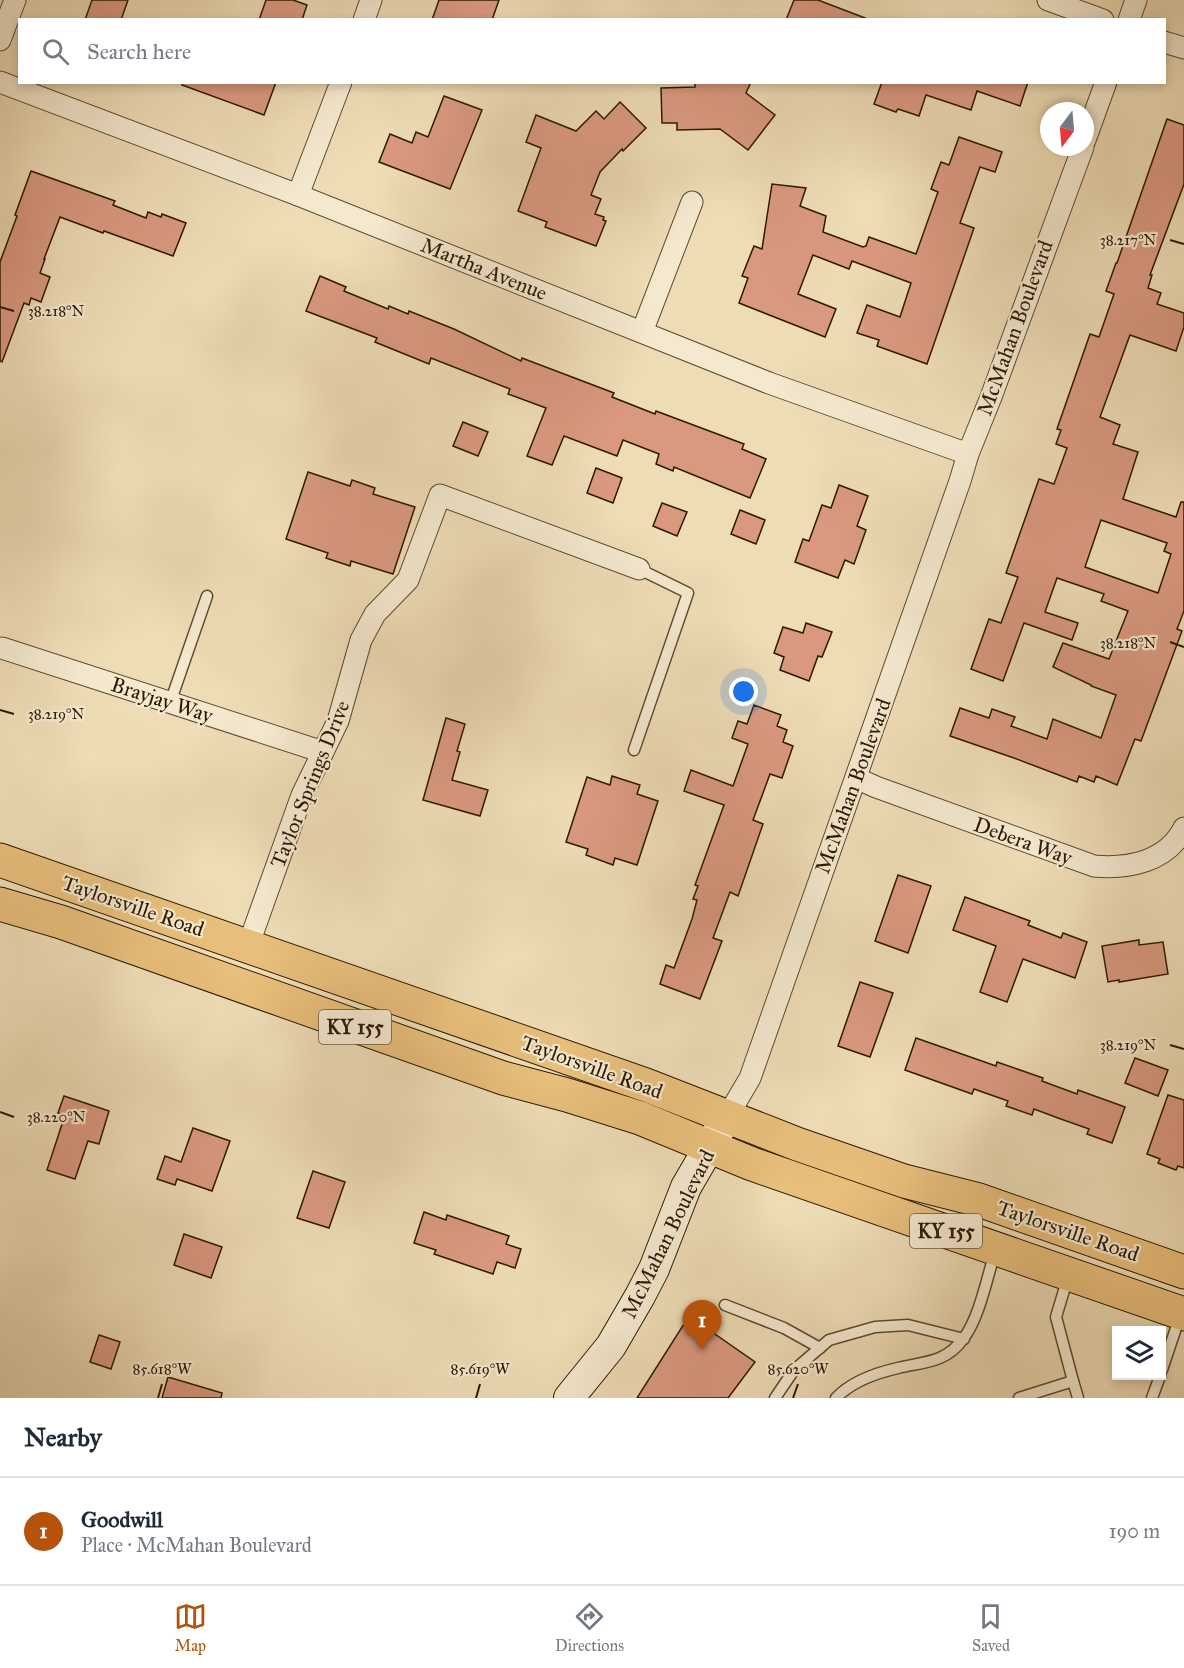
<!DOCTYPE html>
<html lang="en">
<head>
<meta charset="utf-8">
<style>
  body { margin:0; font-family:"IM FELL Great Primer",serif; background:#f2f2f3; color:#1f2937 }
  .controls { position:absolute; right:18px; bottom:18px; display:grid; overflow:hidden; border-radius:0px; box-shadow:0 3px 9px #0003 }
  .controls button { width:54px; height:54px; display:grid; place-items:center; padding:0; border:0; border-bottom:2px solid #e0e1e3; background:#fff; color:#1f2937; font:30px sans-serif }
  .compass { position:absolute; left:1040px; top:102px; width:54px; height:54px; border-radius:50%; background:#fff; box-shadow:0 3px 9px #0003; rotate:196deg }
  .you { position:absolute; left:744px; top:692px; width:21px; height:21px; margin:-15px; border:4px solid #fff; border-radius:50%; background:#1a73e8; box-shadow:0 0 0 9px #1a73e833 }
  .badge { display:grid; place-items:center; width:39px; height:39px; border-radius:50%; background:#b45309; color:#fff; font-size:20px; font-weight:700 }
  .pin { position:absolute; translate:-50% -50px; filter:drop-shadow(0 2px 3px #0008) }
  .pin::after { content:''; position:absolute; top:32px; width:21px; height:18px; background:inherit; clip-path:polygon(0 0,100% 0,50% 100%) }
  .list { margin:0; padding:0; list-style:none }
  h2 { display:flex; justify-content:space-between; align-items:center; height:78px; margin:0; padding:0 24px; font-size:26px }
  h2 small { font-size:20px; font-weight:400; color:#747a83 }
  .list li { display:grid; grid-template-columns:39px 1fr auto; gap:18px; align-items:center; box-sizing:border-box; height:108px; padding:0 24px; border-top:2px solid #e0e1e3 }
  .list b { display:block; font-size:22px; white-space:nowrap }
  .list p { margin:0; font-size:20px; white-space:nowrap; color:#747a83 }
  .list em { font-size:20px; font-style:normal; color:#747a83 }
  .icon { flex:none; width:33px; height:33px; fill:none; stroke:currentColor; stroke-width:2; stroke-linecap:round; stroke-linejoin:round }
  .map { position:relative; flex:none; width:1184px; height:1398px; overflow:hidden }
  .search { position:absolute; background:#fff; box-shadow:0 3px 9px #0003; left:18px; right:18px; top:18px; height:66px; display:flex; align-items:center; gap:15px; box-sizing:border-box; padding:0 21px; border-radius:0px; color:#747a83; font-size:22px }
  .sheet { height:186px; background:#fff }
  nav { display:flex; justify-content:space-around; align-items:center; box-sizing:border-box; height:84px; border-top:2px solid #e0e1e3; background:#fff; font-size:16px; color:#747a83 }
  nav a { display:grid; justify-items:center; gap:3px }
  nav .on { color:#b45309 }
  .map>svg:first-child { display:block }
</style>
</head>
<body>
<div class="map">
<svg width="1184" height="1398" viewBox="0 0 1184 1398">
  <rect width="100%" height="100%" fill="#eedcb5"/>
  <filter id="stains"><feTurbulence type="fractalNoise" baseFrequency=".00333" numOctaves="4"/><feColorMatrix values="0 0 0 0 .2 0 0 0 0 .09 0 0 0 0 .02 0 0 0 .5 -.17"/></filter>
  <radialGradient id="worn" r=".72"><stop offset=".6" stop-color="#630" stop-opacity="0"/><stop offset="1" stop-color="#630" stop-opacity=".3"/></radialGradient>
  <g fill="#da997f" stroke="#2b1902" stroke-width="1.5" fill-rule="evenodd">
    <path d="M92 0H128L121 20H85Z"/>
    <path d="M266 0H293L307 5 302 20H259Z"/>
    <path d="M439 0H499L492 20H432Z"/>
    <path d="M794 0H818L865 18 864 20H786Z"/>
    <path d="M182 82H276L264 115 182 85Z"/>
    <path d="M695 82H751L746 93 775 115 748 150 720 129 677 130V123H662L661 88 695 87Z"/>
    <path d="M882 82H1028L1020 106 977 91 971 110 926 95 919 116 898 109 896 112 874 104Z"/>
    <path d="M444 96 482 110 450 189 379 162 390 134 412 143 416 132 428 137Z"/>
    <path d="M620 102 646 128 623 151 622 149 600 172 591 195 601 199 595 214 604 217 603 220 606 221 596 246 545 227 547 222 518 211 541 148 526 142 536 115 576 131 596 111 604 119Z"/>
    <path d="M1167 119 1184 125V184L1150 275H1152L1148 288 1161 293 1157 304 1184 313V327L1176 351 1130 335 1100 417 1120 425 1113 444 1138 452 1123 499 1176 517 1181 502H1184V611L1177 629 1182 631 1141 741 1135 739 1117 785 1096 776 1094 782 1079 776 1077 782 1014 758 950 736 960 708 989 718 992 709 1015 717 1011 726 1047 739 1053 719 1101 738 1116 695 1091 686V685L1053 667 1063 643 1109 659 1128 611 1101 601 1104 594 1057 578 1045 612 1078 623 1072 640 1024 623 1003 681 971 669 989 619 1001 623 1018 577 1006 573 1039 479 1054 484 1067 448 1056 444 1061 430 1057 429 1090 334 1099 337 1114 294 1106 291 1116 263H1117ZM1101 520 1167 543 1164 551 1171 554 1158 593 1085 567Z"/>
    <path d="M959 137 1002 152 995 172 980 167 960 223 974 228 927 364 877 346 879 340 857 333 867 305 900 317 911 283 852 261 849 269 813 255 798 294 836 309 825 337 739 303 748 278 742 276 754 246 762 249 772 184 806 188 800 206 826 216 823 232 863 247 866 246 869 237 916 254 938 192 931 189 941 162 949 165Z"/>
    <path d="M31 171 115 201 113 205 146 218 148 212 161 217 162 214 186 223 173 256 104 231 103 233 60 217 44 259H45L40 273 50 277 41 302 31 298 29 305 24 303 2 362 0 361V262L17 216 15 215Z"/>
    <path d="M320 276 346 287 344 291 388 309 389 306 408 314 409 311 454 329 521 361 522 358 614 393 612 397 655 414 656 411 744 444 742 449 766 459 750 498 674 467 673 471 656 464 659 454 623 440 617 456 564 436 552 465 527 456 546 408 508 394 510 389 431 358 429 364 375 342 377 338 306 311Z"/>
    <path d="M463 422 488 432 478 456 453 446Z"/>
    <path d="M596 468 622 478 613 503 587 493Z"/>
    <path d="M308 472 350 486 352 480 375 488 373 494 415 507 393 574 351 561 350 566 326 558 328 553 286 539Z"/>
    <path d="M839 485 868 496 857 526 866 530 854 564 845 560 838 578 795 562 803 539 809 541 822 505 831 508Z"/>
    <path d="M662 503 687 512 677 536 653 526Z"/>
    <path d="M740 510 765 520 756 544 731 534Z"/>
    <path d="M806 623 832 632 822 657 818 656 809 681 780 670 784 657 774 653 783 627 803 633Z"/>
    <path d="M754 705 781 715 777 726 787 730 783 742 793 746 782 778 770 774 753 820 763 824 738 896 730 892 713 938 722 941 700 999 660 984 666 965 674 968 692 919 697 900 693 899 698 886 695 885 724 805 684 791 691 770 733 786 748 744 732 738 738 721 747 724Z"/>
    <path d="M446 718 465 724 457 751 460 752 452 780 488 790 480 816 423 800Z"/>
    <path d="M612 776 640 785 637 794 658 801 637 865 615 858 613 865 586 855 588 849 566 842 587 777 610 785Z"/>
    <path d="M898 875 931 886 908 953 875 941Z"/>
    <path d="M965 897 1030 921 1028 925 1061 938 1063 933 1087 942 1075 978 1023 959 1007 1002 980 992 996 946 953 930Z"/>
    <path d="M1139 940V945L1163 942 1168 974 1119 982V980L1108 982 1102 946Z"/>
    <path d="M860 982 893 993 870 1057 838 1046Z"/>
    <path d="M916 1038 996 1066 997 1062 1043 1078 1042 1081 1077 1094 1078 1090 1125 1107 1112 1143 1087 1134 1089 1129 1058 1118 1034 1109 1032 1115 1006 1106 1008 1101 974 1089 972 1094 905 1070Z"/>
    <path d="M1135 1058 1168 1070 1158 1096 1125 1083Z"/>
    <path d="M1168 1095 1184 1100V1168L1178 1166 1176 1170 1158 1163 1160 1159 1147 1154Z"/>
    <path d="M64 1096 109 1111 99 1144 88 1141 75 1179 47 1170 65 1115 58 1113Z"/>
    <path d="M193 1128 230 1141 212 1191 177 1179 175 1185 157 1179 165 1156 181 1162Z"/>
    <path d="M313 1171 345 1182 329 1228 297 1218Z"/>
    <path d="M424 1212 446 1220 447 1215 509 1236 506 1244 521 1249 515 1268 497 1262 493 1274 434 1254 436 1250 414 1243Z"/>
    <path d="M184 1234 222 1247 211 1278 174 1265Z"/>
    <path d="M689 1316 755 1362 728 1398H637Z"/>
    <path d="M99 1335 120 1342 111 1369 90 1362Z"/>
    <path d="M168 1377 222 1393 221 1398H162Z"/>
  </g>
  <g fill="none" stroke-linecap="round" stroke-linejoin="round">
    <defs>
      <g id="lane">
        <path d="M170 703 207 596"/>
        <path d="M634 750 688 593 639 569"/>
        <path d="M725 1305 784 1328 820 1348"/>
        <path d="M1162 1370 1180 1316"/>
        <path d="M1073 1381 1078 1398"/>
        <path d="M775 1398 794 1370 829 1340 875 1327 908 1325 964 1339"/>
        <path d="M836 1398C852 1381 876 1373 898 1368 923 1362 946 1363 963 1339 979 1319 987 1278 995 1252"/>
        <path d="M1019 1398 1073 1381 1056 1317 1068 1277"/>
        <path d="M1152 1398 1160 1376"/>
      </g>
      <g id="street">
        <path d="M1048 0 1103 20"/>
        <path d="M364 20 371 0"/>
        <path d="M1129 20 1136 0"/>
        <path d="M0 40 15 0"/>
        <path d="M1164 42 1184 48"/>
        <path d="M0 82 298 195 769 383 968 454"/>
        <path d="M1085 140 1106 82"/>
        <path d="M298 195 341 82"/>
        <path d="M642 332 692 202"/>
        <path d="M2 648 323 752"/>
        <path d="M856 778 876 787 1094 866C1128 869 1167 862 1184 828"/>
        <path d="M248 946 302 795 338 721 361 640 375 614 408 580 440 495 639 569"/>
        <path d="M727 1117 750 1078 960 481 968 454 991 397 1083 147"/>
      </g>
      <path id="secondary" d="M569 1398 611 1346 640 1296 654 1269 686 1187 722 1125"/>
      <g id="primary">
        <path d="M0 860 646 1085 797 1144 904 1181 979 1200 1184 1272"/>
        <path d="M0 904 61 922 503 1078 567 1095 640 1118 752 1164 1184 1314"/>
      </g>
    </defs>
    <use href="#lane" stroke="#5c4a2f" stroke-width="13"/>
    <use href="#street" stroke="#5c4a2f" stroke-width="23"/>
    <use href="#secondary" stroke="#2b1902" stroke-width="32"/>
    <use href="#primary" stroke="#2b1902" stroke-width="35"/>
    <use href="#lane" stroke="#f4e8cf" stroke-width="10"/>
    <use href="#street" stroke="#f4e8cf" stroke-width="21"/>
    <use href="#secondary" stroke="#f4e8cf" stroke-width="30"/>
    <use href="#primary" stroke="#e7be7a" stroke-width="33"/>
  </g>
  <path fill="none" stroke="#2b1902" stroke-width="2" d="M1170 240 1184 244M0 307 14 311M1170 642 1184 647M0 710 14 714M1170 1045 1184 1049M0 1112 14 1117M158 1398 162 1384M476 1398 480 1384M793 1398 798 1384"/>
  <g text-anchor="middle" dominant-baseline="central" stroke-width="4.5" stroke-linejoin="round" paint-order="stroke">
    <g fill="#f4e8cf" stroke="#675740" stroke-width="1.5">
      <rect x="319" y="1010" width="72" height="34" rx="4.5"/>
      <rect x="910" y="1214" width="72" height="34" rx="4.5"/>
    </g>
    <g font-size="20" font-weight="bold" fill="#2b1902">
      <text x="355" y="1027">KY 155</text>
      <text x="946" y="1231">KY 155</text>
    </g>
    <g font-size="21" fill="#2b1902" stroke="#f4e8cf">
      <text transform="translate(484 269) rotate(22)">Martha Avenue</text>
      <text transform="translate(1015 328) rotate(-70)">McMahan Boulevard</text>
      <text transform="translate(162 700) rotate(18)">Brayjay Way</text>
      <text transform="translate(310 784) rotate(-68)">Taylor Springs Drive</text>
      <text transform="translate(853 786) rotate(-70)">McMahan Boulevard</text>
      <text transform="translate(1023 841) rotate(20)">Debera Way</text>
      <text transform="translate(133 906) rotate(19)">Taylorsville Road</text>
      <text transform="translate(592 1067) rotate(20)">Taylorsville Road</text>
      <text transform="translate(1068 1231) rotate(19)">Taylorsville Road</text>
      <text transform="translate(668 1234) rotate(-64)">McMahan Boulevard</text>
    </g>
  </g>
  <g font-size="15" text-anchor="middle" fill="#2b1902" stroke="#f4e8cf" stroke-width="4.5" stroke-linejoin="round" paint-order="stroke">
    <text x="1128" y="245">38.217°N</text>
    <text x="56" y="316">38.218°N</text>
    <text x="1128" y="648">38.218°N</text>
    <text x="56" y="719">38.219°N</text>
    <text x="1128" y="1050">38.219°N</text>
    <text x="56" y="1122">38.220°N</text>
    <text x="162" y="1374">85.618°W</text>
    <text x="480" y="1374">85.619°W</text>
    <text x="798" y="1374">85.620°W</text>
  </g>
  <rect width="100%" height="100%" filter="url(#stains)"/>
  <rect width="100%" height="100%" fill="url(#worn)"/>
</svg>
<div class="controls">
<button><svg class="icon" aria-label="layers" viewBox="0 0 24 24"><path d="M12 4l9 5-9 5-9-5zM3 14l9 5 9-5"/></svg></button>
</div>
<svg class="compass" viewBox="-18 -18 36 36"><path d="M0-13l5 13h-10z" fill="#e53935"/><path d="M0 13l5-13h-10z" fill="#747a83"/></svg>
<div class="you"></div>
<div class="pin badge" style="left:702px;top:1350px">1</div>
<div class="search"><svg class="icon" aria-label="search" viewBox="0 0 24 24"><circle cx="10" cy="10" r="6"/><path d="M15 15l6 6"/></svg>Search here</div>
</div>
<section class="sheet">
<h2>Nearby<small></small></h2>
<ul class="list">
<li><span class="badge">1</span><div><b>Goodwill</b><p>Place · McMahan Boulevard</p></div><em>190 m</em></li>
</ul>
</section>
<nav>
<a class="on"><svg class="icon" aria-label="map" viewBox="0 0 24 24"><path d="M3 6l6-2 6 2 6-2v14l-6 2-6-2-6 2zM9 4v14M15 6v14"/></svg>Map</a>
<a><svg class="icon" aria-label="directions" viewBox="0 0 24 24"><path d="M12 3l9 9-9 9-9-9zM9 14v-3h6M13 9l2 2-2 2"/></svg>Directions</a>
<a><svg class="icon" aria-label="saved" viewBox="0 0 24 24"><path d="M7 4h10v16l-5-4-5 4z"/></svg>Saved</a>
</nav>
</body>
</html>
